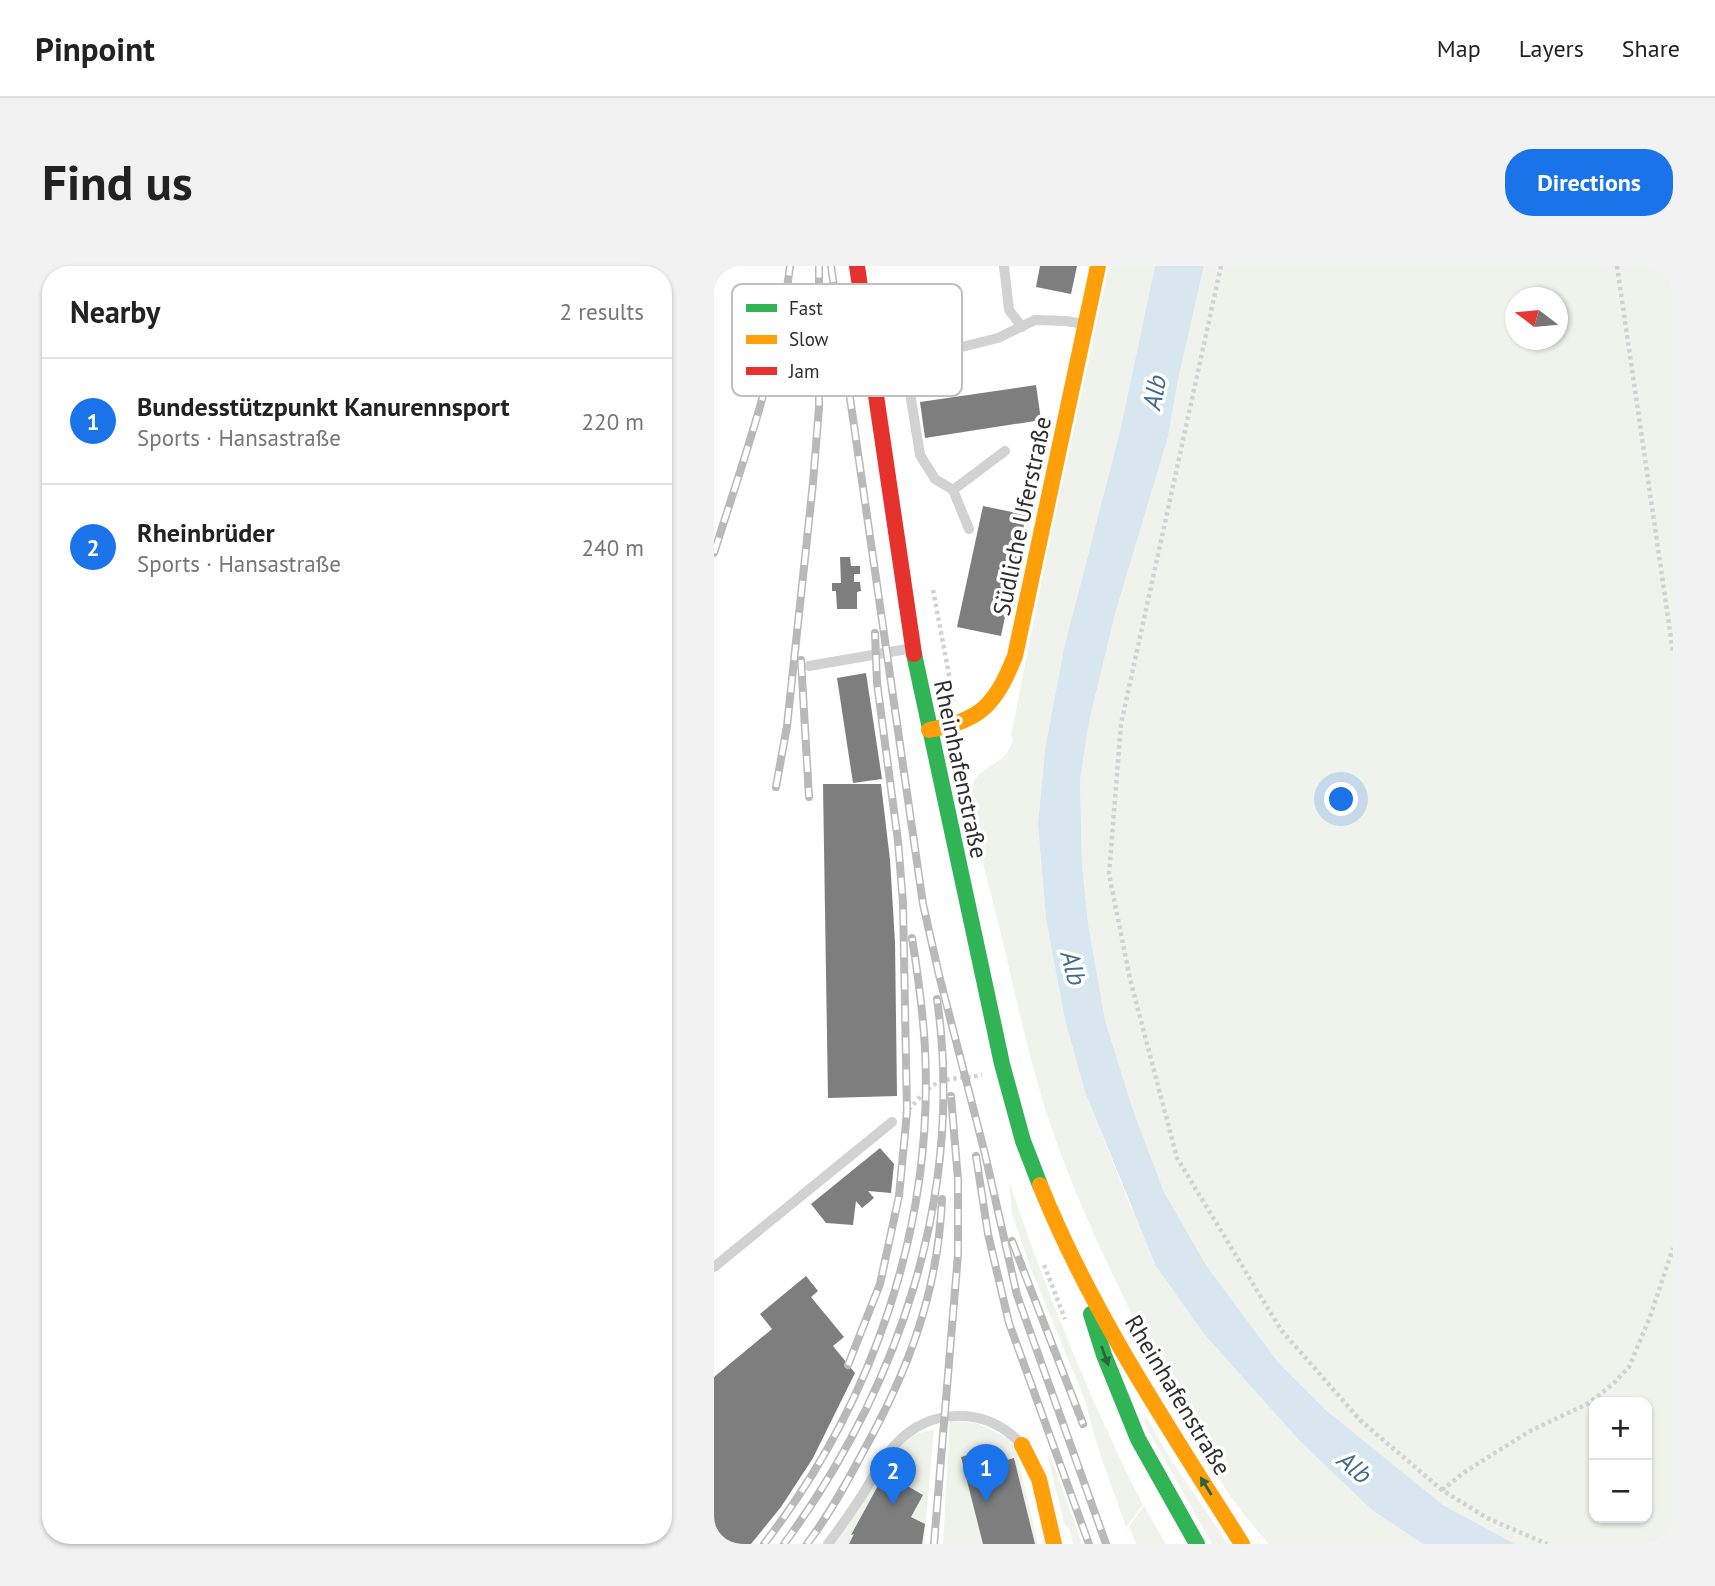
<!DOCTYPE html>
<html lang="en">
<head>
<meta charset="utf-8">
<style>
  body { margin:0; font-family:"PT Sans",sans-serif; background:#f2f2f2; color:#222 }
  .controls { position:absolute; right:21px; bottom:21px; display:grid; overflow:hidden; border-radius:14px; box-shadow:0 2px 5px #0004 }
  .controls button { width:63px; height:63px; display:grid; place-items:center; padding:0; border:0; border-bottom:2px solid #e0e0e0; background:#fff; color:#222; font:35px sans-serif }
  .compass { position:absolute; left:791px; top:21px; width:63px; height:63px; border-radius:50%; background:#fff; box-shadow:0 2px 5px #0004; rotate:286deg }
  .you { position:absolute; left:628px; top:534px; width:24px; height:24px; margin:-18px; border:5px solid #fff; border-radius:50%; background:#1a73e8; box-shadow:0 0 0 10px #1a73e833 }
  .badge { display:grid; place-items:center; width:46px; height:46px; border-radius:50%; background:#1a73e8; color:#fff; font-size:23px; font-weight:700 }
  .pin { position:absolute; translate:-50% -58px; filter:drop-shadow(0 2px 4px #0008) }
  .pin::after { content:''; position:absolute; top:37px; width:24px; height:21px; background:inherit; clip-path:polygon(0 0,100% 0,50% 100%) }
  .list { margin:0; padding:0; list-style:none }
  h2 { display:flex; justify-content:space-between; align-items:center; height:91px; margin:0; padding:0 28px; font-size:30px }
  h2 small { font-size:23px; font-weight:400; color:#767676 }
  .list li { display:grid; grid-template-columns:46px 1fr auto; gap:21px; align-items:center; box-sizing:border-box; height:126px; padding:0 28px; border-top:2px solid #e0e0e0 }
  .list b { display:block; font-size:26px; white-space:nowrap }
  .list p { margin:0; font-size:23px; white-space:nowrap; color:#767676 }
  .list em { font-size:23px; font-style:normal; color:#767676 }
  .map { position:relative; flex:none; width:959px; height:1278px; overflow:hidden; border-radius:28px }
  header { display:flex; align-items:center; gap:42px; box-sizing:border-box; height:98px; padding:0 35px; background:#fff; border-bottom:2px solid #e0e0e0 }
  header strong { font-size:33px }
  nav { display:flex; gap:38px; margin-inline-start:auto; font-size:24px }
  .intro { display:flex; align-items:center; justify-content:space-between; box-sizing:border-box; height:168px; padding:0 42px }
  h1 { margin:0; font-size:49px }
  .button { padding:18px 32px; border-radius:28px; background:#1a73e8; color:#fff; font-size:24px; font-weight:700 }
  main { display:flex; gap:42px; padding:0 42px }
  aside { flex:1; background:#fff; border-radius:28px; box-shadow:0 2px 5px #0004 }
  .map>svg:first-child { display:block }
</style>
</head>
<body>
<header>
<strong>Pinpoint</strong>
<nav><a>Map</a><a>Layers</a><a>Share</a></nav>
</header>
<div class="intro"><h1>Find us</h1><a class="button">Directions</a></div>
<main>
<aside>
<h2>Nearby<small>2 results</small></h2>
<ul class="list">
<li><span class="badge">1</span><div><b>Bundesstützpunkt Kanurennsport</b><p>Sports · Hansastraße</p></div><em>220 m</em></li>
<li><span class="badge">2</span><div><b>Rheinbrüder</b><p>Sports · Hansastraße</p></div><em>240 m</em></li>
</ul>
</aside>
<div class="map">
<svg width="959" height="1278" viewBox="0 0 959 1278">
  <rect width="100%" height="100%" fill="#fff"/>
  <g fill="#f0f3eb" fill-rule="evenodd">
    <path d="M395 0H441L406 165 350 382 331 483 324 558 332 653 351 754 371 826 417 942 658 1244 709 1278H554C539 1259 522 1240 509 1219 478 1168 451 1114 424 1061 389 990 355 918 331 842 311 779 298 712 282 648 276 622 253 545 257 524 262 497 291 504 299 473L297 470 333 287Z"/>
    <path d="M490 0H959V1278H801L729 1239 654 1180 614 1146 564 1096 492 999 450 926 418 841 391 754 374 657 368 598 366 515 375 456 401 348 454 171 464 114ZM802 32H844V74H802ZM880 1136H933V1252H880Z"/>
    <path d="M295 915C332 1025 376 1135 429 1239L412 1261 385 1185 370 1132 317 1003 298 948Z"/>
    <path d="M431 1149 457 1194 514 1278H498L430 1157Z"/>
    <path d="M236 1154 262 1157 300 1175 324 1278H229Z"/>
    <path d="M220 1163 210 1278H119L182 1184 198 1169Z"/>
    <path d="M336 1189 368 1278H359L355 1262 351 1260 334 1191Z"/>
    <path d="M430 1240 452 1278H422L415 1260Z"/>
  </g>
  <path fill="#d8e6f0" d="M441 0H490L464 114 454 171 401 348 375 456 366 515 368 598 374 657 391 754 418 841 450 926 492 999 564 1096 614 1146 729 1239 801 1278H709L658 1244 585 1174 491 1069 442 1000 371 826 351 754 332 653 324 558 331 483 350 382 406 165Z"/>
  <g fill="#7e7e7e">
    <path d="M326 0H363L357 28 322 21Z"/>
    <path d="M322 119 327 154 211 172 206 136Z"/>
    <path d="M269 240 312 249 287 370 243 361Z"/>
    <path d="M126 291H136L137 300H146V308H140V316H146L147 325 143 326V343H123L122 325H118V317H127Z"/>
    <path d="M152 407 168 513 139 517 123 412Z"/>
    <path d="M109 518H167L176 594 181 676 183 830 114 832Z"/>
    <path d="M166 882 180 898 177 927 154 925 160 932 148 942 142 935 139 959 112 957 97 938Z"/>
    <path d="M92 1010 104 1025 97 1031 130 1071 119 1080 141 1107 99 1192 67 1241 37 1278H0V1111L58 1063 46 1048Z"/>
    <path d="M275 1183 278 1198 300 1192 321 1278H269L247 1191Z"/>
    <path d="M171 1207 209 1229 197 1251 211 1258 208 1278H135L140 1268 137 1269Z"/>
  </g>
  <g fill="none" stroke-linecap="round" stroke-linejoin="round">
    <g stroke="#d2d2d2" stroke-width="4.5" stroke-dasharray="3.5 3.5" stroke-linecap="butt">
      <path d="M507 0 407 458 395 608 416 713 463 892 567 1064 647 1155 728 1224 773 1252 833 1278"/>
      <path d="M903 0 959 386"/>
      <path d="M219 324 240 435"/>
      <path d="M189 848C203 838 210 821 228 815 241 811 255 812 268 809"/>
      <path d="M330 999 351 1053"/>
      <path d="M728 1224 752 1205 816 1165 875 1137 900 1117 915 1101 936 1051 959 982"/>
    </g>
    <g stroke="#d2d2d2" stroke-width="10">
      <path d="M290 0 295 44 308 61"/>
      <path d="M239 224 221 213 206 189 193 108 204 92 284 72 321 54 352 55 371 58"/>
      <path d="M255 263 239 224 291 185"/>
      <path d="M95 400 199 382"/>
      <path d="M0 1001 178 856"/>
      <path d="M114 1278C125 1263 135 1249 145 1234 157 1216 166 1196 180 1180 214 1140 275 1140 308 1179"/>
    </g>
    <g stroke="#30b455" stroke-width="16">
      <path d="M200 388 288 798 309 875 326 919"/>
      <path d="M377 1048 390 1089 424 1173 483 1278"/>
    </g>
    <g stroke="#ff9f0a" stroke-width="16">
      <path d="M215 464C268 454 281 439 301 390L384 0"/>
      <path d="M326 919C377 1046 455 1162 528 1278"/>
      <path d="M308 1179 325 1213 340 1278"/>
    </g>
    <path stroke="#e5322d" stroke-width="16" d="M143 0 200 388"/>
    <defs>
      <g id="rail">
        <path d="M117 0 209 638 225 709 271 888 303 1029 392 1278"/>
        <path d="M0 287C30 192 64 99 76 0"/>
        <path d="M87 394 95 531"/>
        <path d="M62 521 73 460 99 217 105 141V0"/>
        <path d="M262 890 274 968 295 1057 375 1278"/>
        <path d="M298 975 369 1158"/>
        <path d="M134 1099 166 1018 185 930 193 846 189 637 184 575 163 417 161 367"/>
        <path d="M50 1278C158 1139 220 961 211 783 209 746 204 709 198 672"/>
        <path d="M70 1278C185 1122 251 927 223 733"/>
        <path d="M93 1278C115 1249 132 1218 149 1186 194 1105 224 1027 228 933"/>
        <path d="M220 1278 244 988V914L237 830"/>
      </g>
    </defs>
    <use href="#rail" stroke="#b9b9b9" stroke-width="8"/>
    <use href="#rail" stroke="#fff" stroke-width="5" stroke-dasharray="16" stroke-linecap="butt"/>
  </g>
  <defs><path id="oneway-solid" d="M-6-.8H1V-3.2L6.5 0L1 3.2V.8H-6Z" transform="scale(1.75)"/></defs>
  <g fill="#2e633d">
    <use href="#oneway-solid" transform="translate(391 1090) rotate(70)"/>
    <use href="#oneway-solid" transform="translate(492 1220) rotate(-122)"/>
  </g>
  <g text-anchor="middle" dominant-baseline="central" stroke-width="7" stroke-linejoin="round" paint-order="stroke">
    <g font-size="24" fill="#2d2d2d" stroke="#fff">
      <text transform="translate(308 250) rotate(-78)">Südliche Uferstraße</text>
      <text transform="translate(247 503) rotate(78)">Rheinhafenstraße</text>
      <text transform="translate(464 1129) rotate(59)">Rheinhafenstraße</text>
    </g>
    <g font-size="26" font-style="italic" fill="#406b89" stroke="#fff">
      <text transform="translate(440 126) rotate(-79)">Alb</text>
      <text transform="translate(360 702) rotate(75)">Alb</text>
      <text transform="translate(641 1201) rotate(40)">Alb</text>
    </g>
  </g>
  <rect x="18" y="18" width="230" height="112" rx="10" fill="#fff" stroke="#c0c0c0" stroke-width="2"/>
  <rect x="32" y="38" width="31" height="8" fill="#30b455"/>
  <rect x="32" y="69" width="31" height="9" fill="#ff9f0a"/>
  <rect x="32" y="101" width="31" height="8" fill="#e5322d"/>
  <g font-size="19" fill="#2d2d2d">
    <text x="75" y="49">Fast</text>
    <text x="75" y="80">Slow</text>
    <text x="75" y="112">Jam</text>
  </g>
</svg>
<div class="controls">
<button>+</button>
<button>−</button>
</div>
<svg class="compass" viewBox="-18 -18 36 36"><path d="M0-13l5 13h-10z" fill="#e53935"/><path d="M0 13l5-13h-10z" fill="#767676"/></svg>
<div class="you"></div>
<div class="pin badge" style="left:272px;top:1236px">1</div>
<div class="pin badge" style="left:179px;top:1239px">2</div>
</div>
</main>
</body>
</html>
